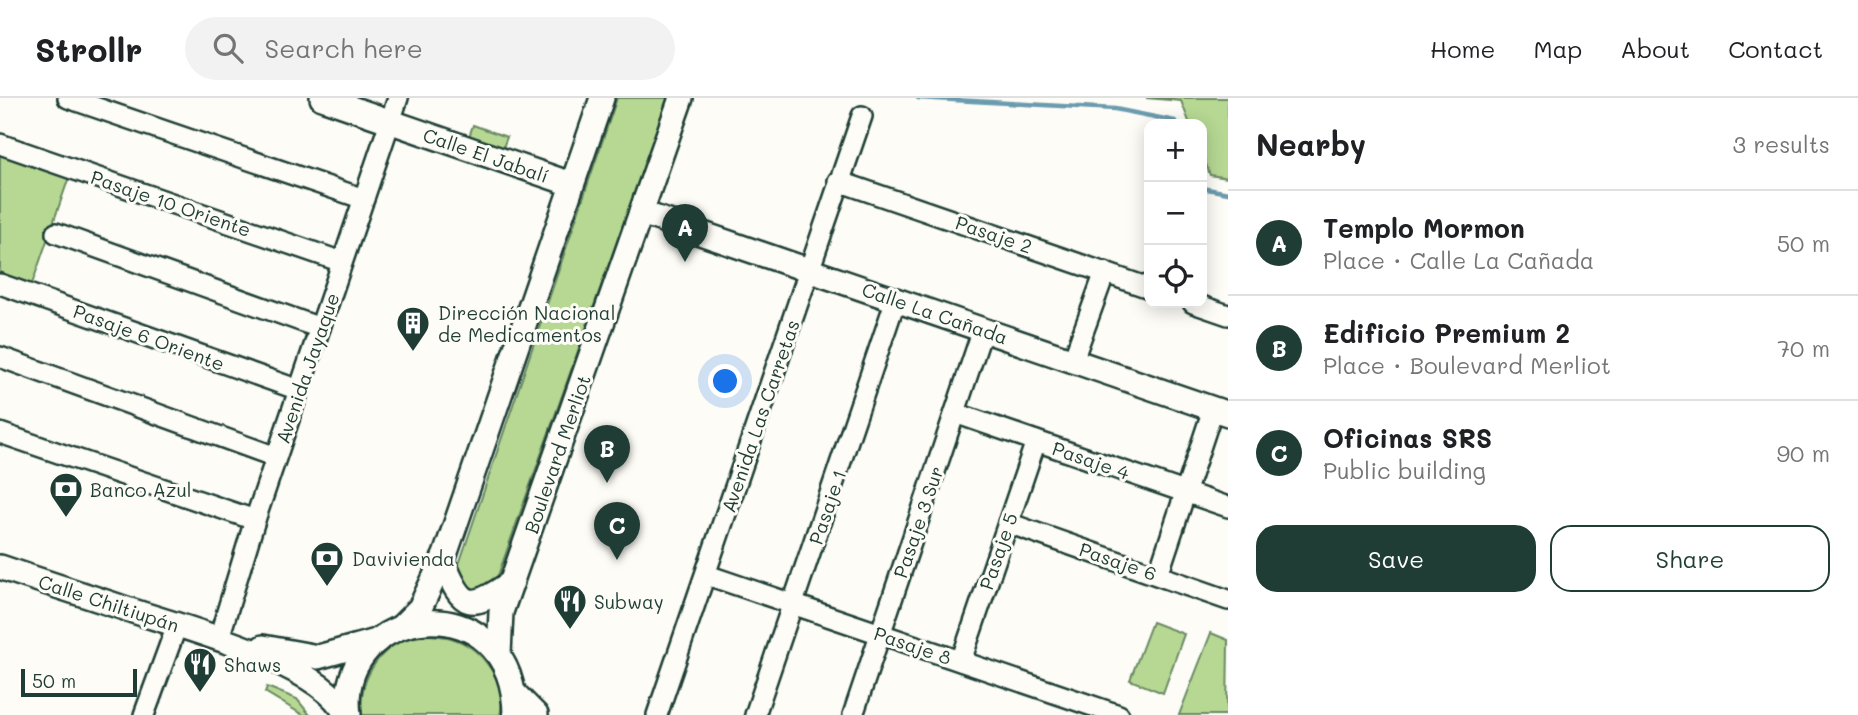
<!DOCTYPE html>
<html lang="en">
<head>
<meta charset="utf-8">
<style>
  body { margin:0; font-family:Mali,sans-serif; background:#f2f2f2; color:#202124 }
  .controls { position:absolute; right:21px; top:21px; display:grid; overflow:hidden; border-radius:14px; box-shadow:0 4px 18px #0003 }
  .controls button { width:63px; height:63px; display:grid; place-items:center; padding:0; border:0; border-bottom:2px solid #e0e0e0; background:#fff; color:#202124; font:35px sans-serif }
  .scale { position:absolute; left:21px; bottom:18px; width:116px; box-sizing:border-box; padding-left:7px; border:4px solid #1f3d34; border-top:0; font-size:19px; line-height:24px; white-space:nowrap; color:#1f3d34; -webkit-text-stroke:5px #fdfcf7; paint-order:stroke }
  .you { position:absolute; left:726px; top:284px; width:24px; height:24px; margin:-18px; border:5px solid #fff; border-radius:50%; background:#1a73e8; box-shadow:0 0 0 10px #1a73e833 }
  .badge { display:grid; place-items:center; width:46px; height:46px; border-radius:50%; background:#1f3d34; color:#fff; font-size:23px; font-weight:700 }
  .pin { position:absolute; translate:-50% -58px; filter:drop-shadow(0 2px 4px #0008) }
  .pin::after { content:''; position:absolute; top:37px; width:24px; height:21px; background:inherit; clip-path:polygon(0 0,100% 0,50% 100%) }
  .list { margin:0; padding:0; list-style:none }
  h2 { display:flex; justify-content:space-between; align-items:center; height:91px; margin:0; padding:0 28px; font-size:30px }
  h2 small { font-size:23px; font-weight:400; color:#757577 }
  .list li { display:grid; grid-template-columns:46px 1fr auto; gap:21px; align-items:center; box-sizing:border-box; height:105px; padding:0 28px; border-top:2px solid #e0e0e0 }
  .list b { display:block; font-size:26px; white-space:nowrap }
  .list p { margin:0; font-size:23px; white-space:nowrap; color:#757577 }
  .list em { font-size:23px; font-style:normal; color:#757577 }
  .actions { display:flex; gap:14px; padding:21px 28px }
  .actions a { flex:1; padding:16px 0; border:2px solid #1f3d34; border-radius:21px; text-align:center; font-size:24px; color:#1f3d34 }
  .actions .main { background:#1f3d34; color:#fff }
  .icon { flex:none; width:38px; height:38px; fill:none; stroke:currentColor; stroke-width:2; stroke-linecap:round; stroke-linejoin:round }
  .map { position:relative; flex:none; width:1228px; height:617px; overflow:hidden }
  header { display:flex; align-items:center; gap:42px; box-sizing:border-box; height:98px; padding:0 35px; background:#fff; border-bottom:2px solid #e0e0e0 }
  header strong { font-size:33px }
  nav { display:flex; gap:38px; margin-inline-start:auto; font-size:24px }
  .search { width:490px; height:63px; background:#f2f2f2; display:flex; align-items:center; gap:18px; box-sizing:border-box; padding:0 24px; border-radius:38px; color:#757577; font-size:26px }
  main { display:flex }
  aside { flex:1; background:#fff }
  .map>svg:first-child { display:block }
</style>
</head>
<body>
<header>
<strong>Strollr</strong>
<div class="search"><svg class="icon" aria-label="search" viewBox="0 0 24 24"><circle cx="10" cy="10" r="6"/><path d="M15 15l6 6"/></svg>Search here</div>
<nav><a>Home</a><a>Map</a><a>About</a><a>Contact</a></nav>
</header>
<main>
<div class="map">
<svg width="1228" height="617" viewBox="0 0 1228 617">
  <rect width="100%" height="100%" fill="#fdfcf7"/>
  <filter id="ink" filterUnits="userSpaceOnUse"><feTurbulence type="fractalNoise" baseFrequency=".0143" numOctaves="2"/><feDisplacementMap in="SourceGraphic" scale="14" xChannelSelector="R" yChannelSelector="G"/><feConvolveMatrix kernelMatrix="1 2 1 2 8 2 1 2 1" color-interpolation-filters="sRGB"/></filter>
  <g filter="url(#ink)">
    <g fill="#b6d893" stroke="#6a8a64" stroke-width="2">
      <path d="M617 0H668L491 497 453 484Z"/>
      <path d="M1146 0H1228V80L1210 77 1202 55V26H1190L1181 3Z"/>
      <path d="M473 27 507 39 502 52 469 39Z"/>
      <path d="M0 55 69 79 32 186 0 175Z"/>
      <path d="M1152 524 1184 536 1163 595 1130 582Z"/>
      <path d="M1211 535 1228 542 1227 617H1179Z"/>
      <path d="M429 537C436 538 444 538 451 540 482 549 508 585 500 617H362C358 585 376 552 407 541 414 539 422 538 429 537Z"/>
      <path d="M267 589 297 601 310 617H303L265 594Z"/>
    </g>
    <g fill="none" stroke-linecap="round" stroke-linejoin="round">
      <g stroke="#6b9bae" stroke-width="4.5">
        <path d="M918 0 1115 11 1175 23V26"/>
        <path d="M1202 90 1228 95"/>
      </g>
      <defs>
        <g id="minor">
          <path d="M68 0 364 101"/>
          <path d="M0 46 342 164"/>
          <path d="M838 83 1149 190"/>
          <path d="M56 135 320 230"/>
          <path d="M0 186 299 292"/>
          <path d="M1193 205 1228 217"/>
          <path d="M0 259 276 359"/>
          <path d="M1073 262 1105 174"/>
          <path d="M955 315 1228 409"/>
          <path d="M0 335 255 422"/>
          <path d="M1008 425 1228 502"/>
          <path d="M707 477 1119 617"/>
          <path d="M1158 477 1213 311"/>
          <path d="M219 540 255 422 398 0"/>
          <path d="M961 563 1036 343"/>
          <path d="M144 617 177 527"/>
          <path d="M657 617 862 18"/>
          <path d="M755 617 896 201"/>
          <path d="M853 617 983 231"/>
        </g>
        <g id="major">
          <path d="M322 0 571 86"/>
          <path d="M642 115 1228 316"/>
          <path d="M443 463C463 512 470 513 512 484"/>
          <path d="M0 469C44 484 88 498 133 513 185 530 323 566 346 617"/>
          <path d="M402 528 420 510 445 457 602 0"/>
          <path d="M263 549 318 559 376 543"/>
          <path d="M499 556 501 514 681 0"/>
          <path d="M515 596 536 617"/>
          <path d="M349 617C334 505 514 481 515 617"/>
        </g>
      </defs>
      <use href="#minor" stroke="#1f3d34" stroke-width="24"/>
      <use href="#major" stroke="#1f3d34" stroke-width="28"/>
      <use href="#minor" stroke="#fdfcf7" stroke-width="19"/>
      <use href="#major" stroke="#fdfcf7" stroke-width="23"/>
    </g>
  </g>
  <defs>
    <symbol id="building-pin" viewBox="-11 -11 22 30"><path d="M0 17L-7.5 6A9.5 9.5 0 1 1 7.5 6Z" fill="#1f3d34" stroke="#fdfcf7"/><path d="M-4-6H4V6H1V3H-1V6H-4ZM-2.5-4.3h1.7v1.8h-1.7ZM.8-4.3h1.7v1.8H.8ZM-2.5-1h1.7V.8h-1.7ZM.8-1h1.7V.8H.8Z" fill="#fff"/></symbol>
    <symbol id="bank-pin" viewBox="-11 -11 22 30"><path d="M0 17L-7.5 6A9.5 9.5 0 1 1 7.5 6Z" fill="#1f3d34" stroke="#fdfcf7"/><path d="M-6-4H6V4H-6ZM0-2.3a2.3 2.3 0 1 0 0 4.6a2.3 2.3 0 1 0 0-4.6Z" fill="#fff"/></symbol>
    <symbol id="restaurant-pin" viewBox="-11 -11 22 30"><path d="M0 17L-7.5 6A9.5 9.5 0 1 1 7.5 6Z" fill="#1f3d34" stroke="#fdfcf7"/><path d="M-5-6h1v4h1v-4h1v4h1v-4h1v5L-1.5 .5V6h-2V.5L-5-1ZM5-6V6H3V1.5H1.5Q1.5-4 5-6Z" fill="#fff"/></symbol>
  </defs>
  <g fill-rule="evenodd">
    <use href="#building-pin" x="394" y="206" width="38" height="52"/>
    <use href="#bank-pin" x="47" y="372" width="38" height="52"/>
    <use href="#bank-pin" x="308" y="441" width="38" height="52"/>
    <use href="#restaurant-pin" x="551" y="484" width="38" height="52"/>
    <use href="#restaurant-pin" x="181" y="547" width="38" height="52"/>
  </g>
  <g text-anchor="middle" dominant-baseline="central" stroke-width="6" stroke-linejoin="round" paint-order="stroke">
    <g font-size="19" fill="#1f3d34" stroke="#fdfcf7">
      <text transform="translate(486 57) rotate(19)">Calle El Jabalí</text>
      <text transform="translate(171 105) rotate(19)">Pasaje 10 Oriente</text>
      <text transform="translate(994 136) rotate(19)">Pasaje 2</text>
      <text transform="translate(935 215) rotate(19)">Calle La Cañada</text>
      <text transform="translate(149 239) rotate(20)">Pasaje 6 Oriente</text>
      <text transform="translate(307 270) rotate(-71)">Avenida Jayaque</text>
      <text transform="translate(760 318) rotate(-71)">Avenida Las Carretas</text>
      <text transform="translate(557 356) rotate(-71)">Boulevard Merliot</text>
      <text transform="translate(1091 362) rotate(19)">Pasaje 4</text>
      <text transform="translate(827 409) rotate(-71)">Pasaje 1</text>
      <text transform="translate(918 424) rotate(-71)">Pasaje 3 Sur</text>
      <text transform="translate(998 453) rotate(-71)">Pasaje 5</text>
      <text transform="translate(1118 463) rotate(19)">Pasaje 6</text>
      <text transform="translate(109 505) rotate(18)">Calle Chiltiupán</text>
      <text transform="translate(913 547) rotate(19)">Pasaje 8</text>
    </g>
    <g font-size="19" fill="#1f3d34" stroke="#fdfcf7" text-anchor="start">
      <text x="438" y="214">Dirección Nacional<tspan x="438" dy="22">de Medicamentos</tspan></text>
      <text x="90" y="391">Banco Azul</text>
      <text x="352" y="460">Davivienda</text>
      <text x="594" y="503">Subway</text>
      <text x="224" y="566">Shaws</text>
    </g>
  </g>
</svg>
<div class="controls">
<button>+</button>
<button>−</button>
<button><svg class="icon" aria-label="locate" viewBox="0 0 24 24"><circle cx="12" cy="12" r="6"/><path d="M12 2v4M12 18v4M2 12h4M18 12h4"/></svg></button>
</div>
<div class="scale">50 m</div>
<div class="you"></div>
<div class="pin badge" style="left:685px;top:164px">A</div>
<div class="pin badge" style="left:607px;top:385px">B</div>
<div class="pin badge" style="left:617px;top:462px">C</div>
</div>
<aside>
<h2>Nearby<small>3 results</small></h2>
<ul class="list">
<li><span class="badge">A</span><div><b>Templo Mormon</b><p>Place · Calle La Cañada</p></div><em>50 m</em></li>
<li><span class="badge">B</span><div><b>Edificio Premium 2</b><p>Place · Boulevard Merliot</p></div><em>70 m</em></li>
<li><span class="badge">C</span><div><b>Oficinas SRS</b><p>Public building</p></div><em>90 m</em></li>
</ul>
<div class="actions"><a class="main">Save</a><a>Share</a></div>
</aside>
</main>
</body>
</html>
